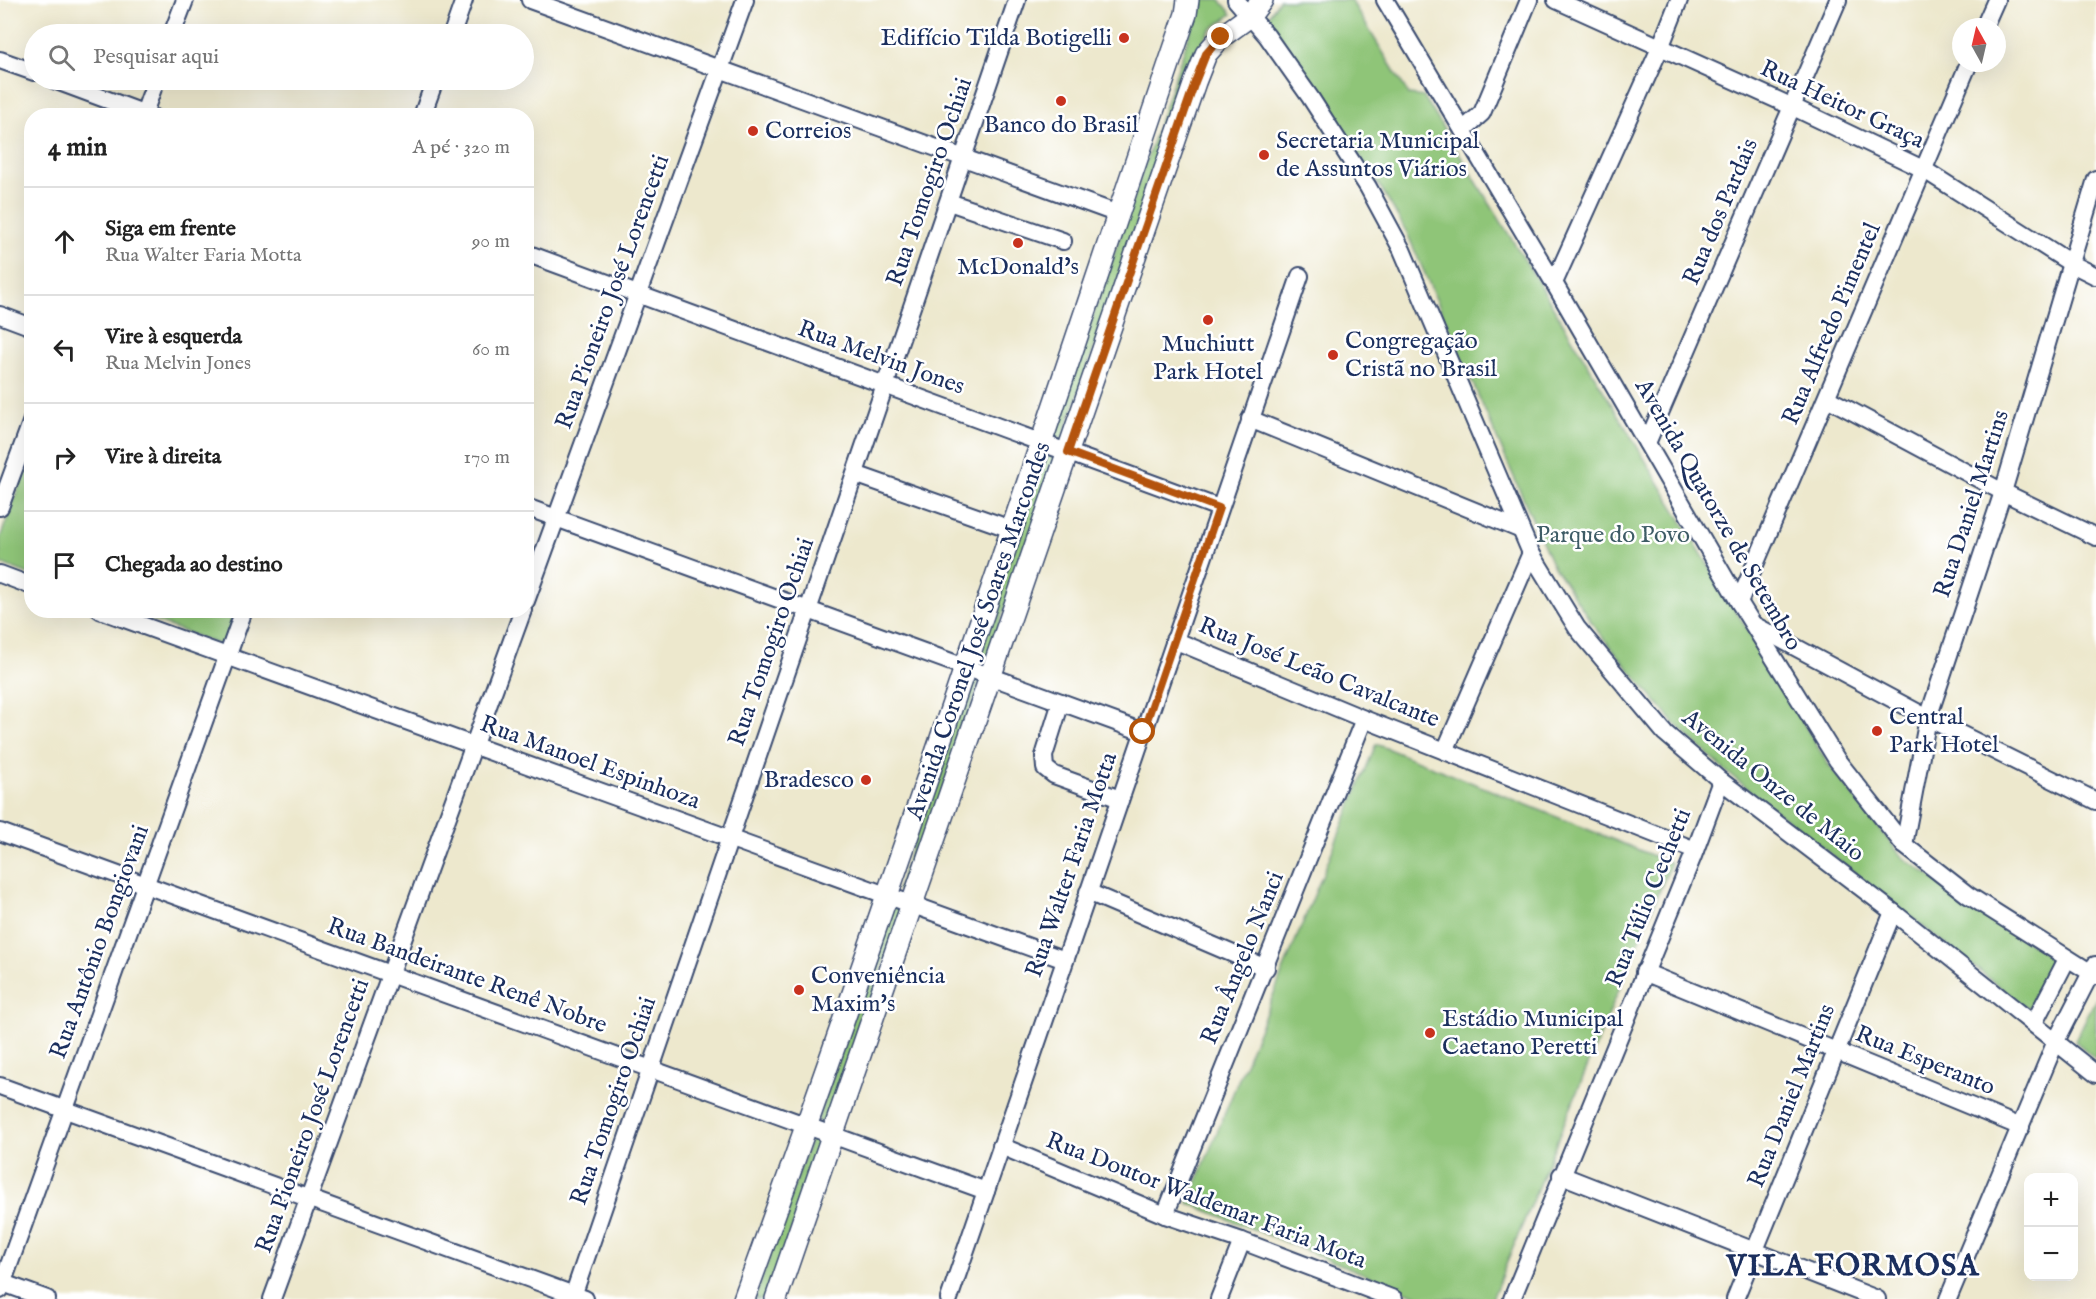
<!DOCTYPE html>
<html lang="pt">
<head>
<meta charset="utf-8">
<style>
  body { margin:0; font-family:"IM FELL English",serif; background:#f2f2f2; color:#222 }
  .controls { position:absolute; right:18px; bottom:18px; display:grid; overflow:hidden; border-radius:12px; box-shadow:0 6px 24px #0002 }
  .controls button { width:54px; height:54px; display:grid; place-items:center; padding:0; border:0; border-bottom:2px solid #e0e0e0; background:#fff; color:#222; font:30px sans-serif }
  .compass { position:absolute; left:1952px; top:18px; width:54px; height:54px; border-radius:50%; background:#fff; box-shadow:0 6px 24px #0002; rotate:352deg }
  .stop { position:absolute; width:18px; height:18px; margin:-14px; border:4px solid #b45309; border-radius:50%; background:#fff }
  .stop.end { background:#b45309; border-color:#fff; box-shadow:0 2px 6px #0008 }
  .list { margin:0; padding:0; list-style:none }
  h2 { display:flex; justify-content:space-between; align-items:center; height:78px; margin:0; padding:0 24px; font-size:26px }
  h2 small { font-size:20px; font-weight:400; color:#767676 }
  .list li { display:grid; grid-template-columns:39px 1fr auto; gap:18px; align-items:center; box-sizing:border-box; height:108px; padding:0 24px; border-top:2px solid #e0e0e0 }
  .list b { display:block; font-size:22px; white-space:nowrap }
  .list p { margin:0; font-size:20px; white-space:nowrap; color:#767676 }
  .list em { font-size:20px; font-style:normal; color:#767676 }
  .icon { flex:none; width:33px; height:33px; fill:none; stroke:currentColor; stroke-width:2; stroke-linecap:round; stroke-linejoin:round }
  .map { position:relative; flex:none; width:2096px; height:1299px; overflow:hidden }
  .search { position:absolute; background:#fff; box-shadow:0 6px 24px #0002; left:24px; top:24px; width:510px; height:66px; display:flex; align-items:center; gap:15px; box-sizing:border-box; padding:0 21px; border-radius:33px; color:#767676; font-size:22px }
  .panel { position:absolute; background:#fff; box-shadow:0 6px 24px #0002; left:24px; top:108px; width:510px; height:510px; border-radius:24px }
  .map>svg:first-child { display:block }
</style>
</head>
<body>
<div class="map">
<svg width="2096" height="1299" viewBox="0 0 2096 1299">
  <rect width="100%" height="100%" fill="#fff"/>
  <filter id="ink" filterUnits="userSpaceOnUse"><feTurbulence type="fractalNoise" baseFrequency=".0167" numOctaves="2"/><feDisplacementMap in="SourceGraphic" scale="12" xChannelSelector="R" yChannelSelector="G"/><feConvolveMatrix kernelMatrix="1 2 1 2 8 2 1 2 1" color-interpolation-filters="sRGB"/></filter>
  <filter id="wash" filterUnits="userSpaceOnUse"><feTurbulence type="fractalNoise" baseFrequency=".008" numOctaves="4" result="noise"/><feDisplacementMap in="SourceGraphic" scale="24" xChannelSelector="R" yChannelSelector="G"/><feGaussianBlur stdDeviation="1.35" result="paint"/><feColorMatrix in="noise" values="0 0 0 0 0 0 0 0 0 0 0 0 0 0 0 0 0 1.4 0 .05"/><feComposite in="paint" operator="in"/></filter>
  <g filter="url(#wash)">
    <rect width="100%" height="100%" fill="#ede8cd"/>
    <g fill="#8fc578" stroke="#557a6b" stroke-width="1.5">
      <path d="M1201 0H1220L1232 14 1210 30 1198 49 1062 440 1052 437Z"/>
      <path d="M1279 0H1351L1409 95 1424 97 1534 275 1828 764 1902 857 2055 960 2028 1009 1728 773 1674 723 1599 633 1552 564 1407 233 1387 198 1268 17Z"/>
      <path d="M1046 453 1057 457 985 665 975 661Z"/>
      <path d="M31 454V575L0 563V538Z"/>
      <path d="M128 611H236L223 646Z"/>
      <path d="M969 678 980 681 907 893 897 890Z"/>
      <path d="M1376 744 1671 863 1492 1299H1426L1188 1203Z"/>
      <path d="M891 905 902 909 827 1124 817 1121Z"/>
      <path d="M2096 998V1059L2075 1041Z"/>
      <path d="M812 1135 823 1139 768 1299H755Z"/>
    </g>
  </g>
  <g filter="url(#ink)">
    <g fill="none" stroke-linecap="round" stroke-linejoin="round">
      <defs>
        <g id="minor">
          <path d="M530 0 1118 214"/>
          <path d="M1236 0 1267 36 1310 97 1368 187 1402 250 1531 553 1577 628 1665 733 1721 781 1893 912 2096 1074"/>
          <path d="M1385 0 1554 283 1739 602 1837 760 1904 845 1968 895 2096 976"/>
          <path d="M1556 0 1793 107 1923 169 2072 264 2096 276"/>
          <path d="M1984 27 1996 0"/>
          <path d="M172 34 185 0"/>
          <path d="M452 34 464 0"/>
          <path d="M0 60 34 72"/>
          <path d="M54 80 151 116"/>
          <path d="M143 116 156 80"/>
          <path d="M422 116 435 80"/>
          <path d="M1463 130 1482 113 1529 0"/>
          <path d="M949 202 1063 241"/>
          <path d="M526 253 1219 508"/>
          <path d="M1554 283 1660 48 1679 0"/>
          <path d="M0 315 32 327"/>
          <path d="M1827 398 2003 492 2096 537"/>
          <path d="M1250 419 1519 529"/>
          <path d="M1647 443 1838 0"/>
          <path d="M855 474 1011 529"/>
          <path d="M0 507 32 420"/>
          <path d="M526 507 1143 732"/>
          <path d="M0 574 32 586"/>
          <path d="M526 601 745 0"/>
          <path d="M1739 602 1969 63"/>
          <path d="M100 610 1065 960"/>
          <path d="M1754 625 1928 718 2096 801"/>
          <path d="M1174 640 1364 719 1695 850"/>
          <path d="M1061 702 1044 756 1045 768 1054 775 1120 799"/>
          <path d="M1445 751 1531 553"/>
          <path d="M0 832 986 1191"/>
          <path d="M1904 845 1928 718 2003 492 2096 179"/>
          <path d="M1088 892 1266 968"/>
          <path d="M1644 972 2021 1127"/>
          <path d="M2034 1023 2067 959"/>
          <path d="M0 1086 585 1299"/>
          <path d="M1001 1146 1165 1215 1242 1241 1394 1299"/>
          <path d="M1561 1175 1877 1299"/>
          <path d="M1165 1215 1364 719"/>
          <path d="M3 1283 47 1299"/>
          <path d="M0 1290 244 610"/>
          <path d="M272 1299 523 610"/>
          <path d="M572 1299 1017 0"/>
          <path d="M949 1299 1300 276"/>
          <path d="M1219 1299 1242 1241"/>
          <path d="M1512 1299 1693 856 1721 781"/>
          <path d="M1735 1299 1893 912"/>
          <path d="M1948 1299 2056 1041 2095 965"/>
        </g>
        <g id="major">
          <path d="M744 1299C899 874 1040 443 1186 14L1188 0"/>
          <path d="M776 1299 1195 82 1206 54 1221 37 1250 16 1262 0"/>
        </g>
      </defs>
      <use href="#minor" stroke="#3a4b6f" stroke-width="20"/>
      <use href="#major" stroke="#3a4b6f" stroke-width="24"/>
      <use href="#minor" stroke="#fff" stroke-width="16"/>
      <use href="#major" stroke="#fff" stroke-width="21"/>
    </g>
  </g>
  <g fill="none" stroke-linecap="round" stroke-linejoin="round" filter="url(#ink)">
    <path stroke="#b45309" stroke-width="8" d="M1143 732 1219 508 1068 452 1195 82 1206 54 1221 37"/>
  </g>
  <g fill="#c8321e" stroke="#fff" stroke-width="2">
    <circle cx="1124" cy="38" r="6"/>
    <circle cx="1061" cy="101" r="6"/>
    <circle cx="753" cy="131" r="6"/>
    <circle cx="1264" cy="155" r="6"/>
    <circle cx="1018" cy="243" r="6"/>
    <circle cx="1208" cy="320" r="6"/>
    <circle cx="1333" cy="355" r="6"/>
    <circle cx="1877" cy="731" r="6"/>
    <circle cx="866" cy="780" r="6"/>
    <circle cx="799" cy="990" r="6"/>
    <circle cx="1430" cy="1033" r="6"/>
  </g>
  <g text-anchor="middle" dominant-baseline="central" stroke-width="5" stroke-linejoin="round" paint-order="stroke">
    <g font-size="24" fill="#1b2f5e" stroke="#fff" text-anchor="start">
      <text x="1112" y="38" text-anchor="end">Edifício Tilda Botigelli</text>
      <text x="1061" y="125" text-anchor="middle">Banco do Brasil</text>
      <text x="765" y="131">Correios</text>
      <text x="1276" y="141">Secretaria Municipal<tspan x="1276" dy="28">de Assuntos Viários</tspan></text>
      <text x="1018" y="267" text-anchor="middle">McDonald's</text>
      <text x="1345" y="341">Congregação<tspan x="1345" dy="28">Cristã no Brasil</tspan></text>
      <text x="1208" y="344" text-anchor="middle">Muchiutt<tspan x="1208" dy="28">Park Hotel</tspan></text>
      <text x="1889" y="717">Central<tspan x="1889" dy="28">Park Hotel</tspan></text>
      <text x="854" y="780" text-anchor="end">Bradesco</text>
      <text x="811" y="976">Conveniência<tspan x="811" dy="28">Maxim's</tspan></text>
      <text x="1442" y="1019">Estádio Municipal<tspan x="1442" dy="28">Caetano Peretti</tspan></text>
    </g>
    <g font-size="24" fill="#1b2f5e" stroke="#fff">
      <text transform="translate(1842 105) rotate(25)">Rua Heitor Graça</text>
      <text transform="translate(930 182) rotate(-71)">Rua Tomogiro Ochiai</text>
      <text transform="translate(1721 212) rotate(-67)">Rua dos Pardais</text>
      <text transform="translate(613 292) rotate(-70)">Rua Pioneiro José Lorencetti</text>
      <text transform="translate(1832 324) rotate(-67)">Rua Alfredo Pimentel</text>
      <text transform="translate(881 358) rotate(20)">Rua Melvin Jones</text>
      <text transform="translate(1972 504) rotate(-72)">Rua Daniel Martins</text>
      <text transform="translate(1718 515) rotate(60)">Avenida Quatorze de Setembro</text>
      <text transform="translate(979 631) rotate(-71)">Avenida Coronel José Soares Marcondes</text>
      <text transform="translate(772 642) rotate(-71)">Rua Tomogiro Ochiai</text>
      <text transform="translate(1319 673) rotate(22)">Rua José Leão Cavalcante</text>
      <text transform="translate(590 763) rotate(20)">Rua Manoel Espinhoza</text>
      <text transform="translate(1773 786) rotate(39)">Avenida Onze de Maio</text>
      <text transform="translate(1072 865) rotate(-71)">Rua Walter Faria Motta</text>
      <text transform="translate(1649 898) rotate(-68)">Rua Túlio Cechetti</text>
      <text transform="translate(100 942) rotate(-70)">Rua Antônio Bongiovani</text>
      <text transform="translate(1243 958) rotate(-68)">Rua Ângelo Nanci</text>
      <text transform="translate(467 976) rotate(20)">Rua Bandeirante Renê Nobre</text>
      <text transform="translate(1925 1061) rotate(22)">Rua Esperanto</text>
      <text transform="translate(1792 1096) rotate(-68)">Rua Daniel Martins</text>
      <text transform="translate(614 1101) rotate(-71)">Rua Tomogiro Ochiai</text>
      <text transform="translate(313 1116) rotate(-70)">Rua Pioneiro José Lorencetti</text>
      <text transform="translate(1206 1201) rotate(21)">Rua Doutor Waldemar Faria Mota</text>
    </g>
    <g font-size="24" fill="#3e5c66" stroke="#fff">
      <text x="1613" y="535">Parque do Povo</text>
    </g>
    <g font-size="30" font-weight="bold" letter-spacing="1.5" fill="#1b2f5e" stroke="#fff">
      <text x="1853" y="1267">VILA FORMOSA</text>
    </g>
  </g>
</svg>
<div class="controls">
<button>+</button>
<button>−</button>
</div>
<svg class="compass" viewBox="-18 -18 36 36"><path d="M0-13l5 13h-10z" fill="#e53935"/><path d="M0 13l5-13h-10z" fill="#767676"/></svg>
<div class="stop" style="left:1143px;top:732px"></div>
<div class="stop end" style="left:1221px;top:37px"></div>
<div class="search"><svg class="icon" aria-label="search" viewBox="0 0 24 24"><circle cx="10" cy="10" r="6"/><path d="M15 15l6 6"/></svg>Pesquisar aqui</div>
<section class="panel">
<h2>4 min<small>A pé · 320 m</small></h2>
<ul class="list">
<li><svg class="icon" aria-label="ahead" viewBox="0 0 24 24"><path d="M12 20V5M6 11l6-6 6 6"/></svg><div><b>Siga em frente</b><p>Rua Walter Faria Motta</p></div><em>90 m</em></li>
<li><svg class="icon" aria-label="left" viewBox="0 0 24 24"><path d="M17 20v-9H6M10 6l-5 5 5 5"/></svg><div><b>Vire à esquerda</b><p>Rua Melvin Jones</p></div><em>60 m</em></li>
<li><svg class="icon" aria-label="right" viewBox="0 0 24 24"><path d="M7 20v-9h11M14 6l5 5-5 5"/></svg><div><b>Vire à direita</b></div><em>170 m</em></li>
<li><svg class="icon" aria-label="arrive" viewBox="0 0 24 24"><path d="M6 21V4h12l-3 4 3 4H6"/></svg><div><b>Chegada ao destino</b></div></li>
</ul>
</section>
</div>
</body>
</html>
